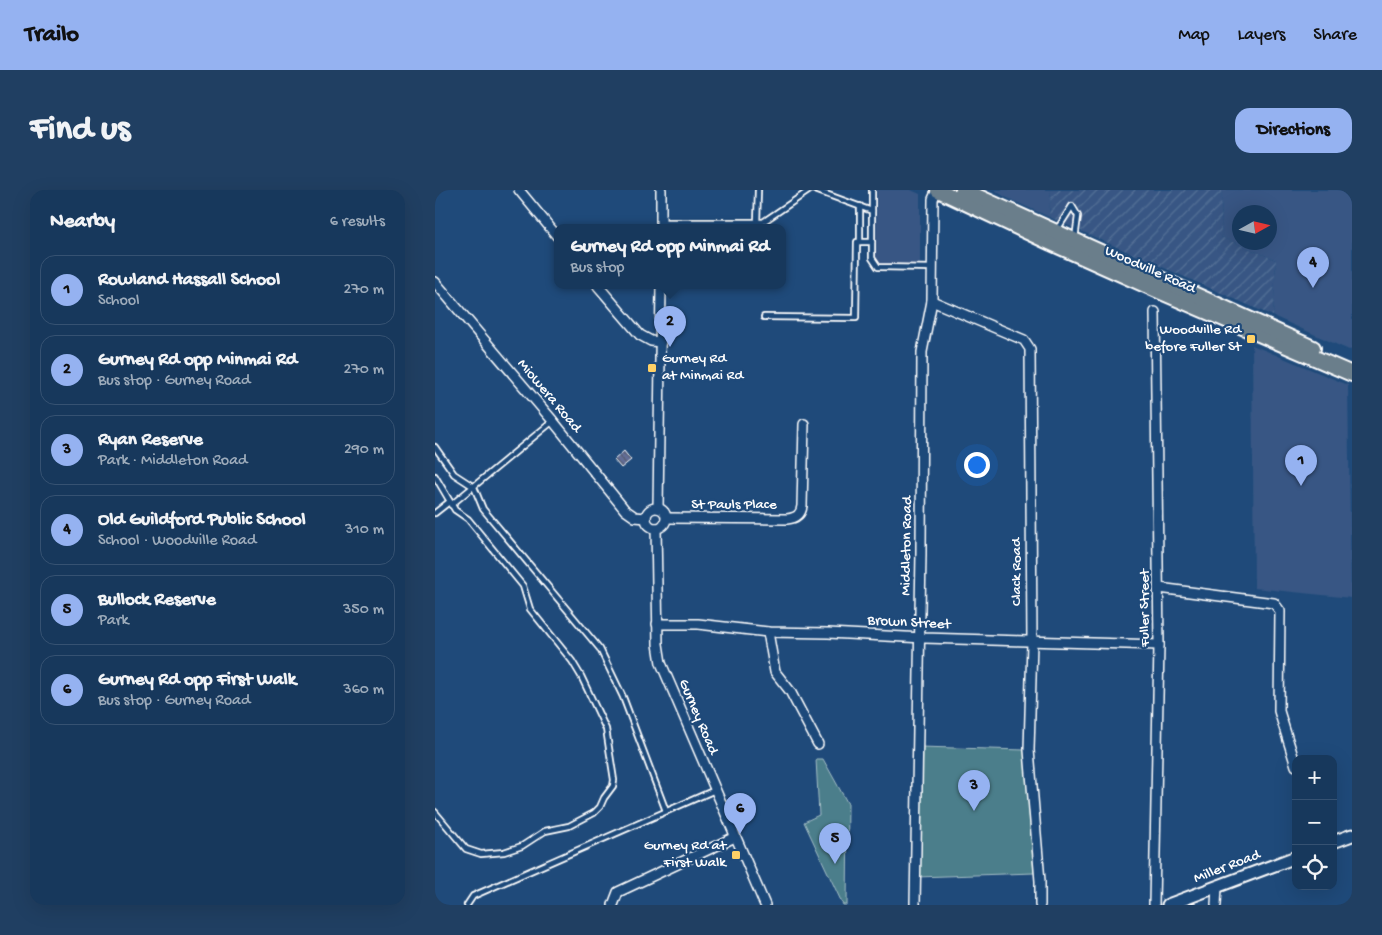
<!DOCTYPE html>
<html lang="en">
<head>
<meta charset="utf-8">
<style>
  body { margin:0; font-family:"Gochi Hand",sans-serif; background:#203f62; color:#f1f3f6 }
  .controls { position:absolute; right:15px; bottom:15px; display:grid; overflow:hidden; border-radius:10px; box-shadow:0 5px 20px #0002 }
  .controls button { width:45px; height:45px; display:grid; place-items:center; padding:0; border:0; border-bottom:1px solid #365272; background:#17385c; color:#f1f3f6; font:25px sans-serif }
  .compass { position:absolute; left:797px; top:15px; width:45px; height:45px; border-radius:50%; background:#17385c; box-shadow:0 5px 20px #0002; rotate:82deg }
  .you { position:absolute; left:541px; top:274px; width:18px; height:18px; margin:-12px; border:4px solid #fff; border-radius:50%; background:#1a73e8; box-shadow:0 0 0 8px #1a73e833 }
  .badge { display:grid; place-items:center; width:32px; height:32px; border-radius:50%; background:#95b2f1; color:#111; font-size:16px; font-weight:700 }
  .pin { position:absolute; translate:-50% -41px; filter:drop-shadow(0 1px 2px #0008) }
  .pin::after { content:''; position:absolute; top:26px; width:18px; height:15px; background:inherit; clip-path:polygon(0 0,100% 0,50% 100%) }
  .popup { position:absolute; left:119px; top:34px; width:232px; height:65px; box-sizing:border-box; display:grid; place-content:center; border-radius:10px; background:#17385c; filter:drop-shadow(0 1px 4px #0005); font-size:16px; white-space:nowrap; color:#9eacbb }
  .popup b { font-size:19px; color:#f1f3f6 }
  .popup::after { content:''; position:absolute; left:50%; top:100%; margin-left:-10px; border:10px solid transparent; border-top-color:#17385c }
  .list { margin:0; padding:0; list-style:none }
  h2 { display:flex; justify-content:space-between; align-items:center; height:65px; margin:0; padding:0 20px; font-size:21px }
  h2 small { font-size:16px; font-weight:400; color:#9eacbb }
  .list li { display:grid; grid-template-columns:32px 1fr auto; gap:15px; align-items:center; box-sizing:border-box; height:70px; margin:0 10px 10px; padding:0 10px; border:1px solid #365272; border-radius:15px }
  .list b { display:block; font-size:19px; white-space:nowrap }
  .list p { margin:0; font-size:16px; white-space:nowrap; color:#9eacbb }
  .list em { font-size:16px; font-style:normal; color:#9eacbb }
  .icon { flex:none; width:28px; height:28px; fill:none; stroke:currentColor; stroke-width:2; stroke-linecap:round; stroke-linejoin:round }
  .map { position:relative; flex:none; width:917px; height:715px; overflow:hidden; border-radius:15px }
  header { display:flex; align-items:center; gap:30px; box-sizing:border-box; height:70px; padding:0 25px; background:#95b2f1; color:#111 }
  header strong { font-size:24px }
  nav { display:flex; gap:28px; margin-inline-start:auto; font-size:18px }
  .intro { display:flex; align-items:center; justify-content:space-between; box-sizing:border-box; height:120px; padding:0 30px }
  h1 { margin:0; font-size:35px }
  .button { padding:12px 22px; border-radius:15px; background:#95b2f1; color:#111; font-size:18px; font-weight:700 }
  main { display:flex; gap:30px; padding:0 30px }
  aside { flex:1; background:#17385c; border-radius:15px; box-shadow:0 5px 20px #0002 }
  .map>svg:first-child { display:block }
</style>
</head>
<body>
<header>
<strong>Trailo</strong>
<nav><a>Map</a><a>Layers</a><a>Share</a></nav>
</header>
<div class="intro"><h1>Find us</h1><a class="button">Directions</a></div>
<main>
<aside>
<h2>Nearby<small>6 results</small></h2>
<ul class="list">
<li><span class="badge">1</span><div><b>Rowland Hassall School</b><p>School</p></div><em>270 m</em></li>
<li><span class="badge">2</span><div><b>Gurney Rd opp Minmai Rd</b><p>Bus stop · Gurney Road</p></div><em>270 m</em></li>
<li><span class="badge">3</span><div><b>Ryan Reserve</b><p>Park · Middleton Road</p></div><em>290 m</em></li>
<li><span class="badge">4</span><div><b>Old Guildford Public School</b><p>School · Woodville Road</p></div><em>310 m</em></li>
<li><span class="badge">5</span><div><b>Bullock Reserve</b><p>Park</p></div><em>350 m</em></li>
<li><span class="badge">6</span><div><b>Gurney Rd opp First Walk</b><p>Bus stop · Gurney Road</p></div><em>360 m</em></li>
</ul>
</aside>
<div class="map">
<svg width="917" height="715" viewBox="0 0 917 715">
  <defs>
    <pattern id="industrial-furrows" width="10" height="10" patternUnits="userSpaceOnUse" patternTransform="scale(1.25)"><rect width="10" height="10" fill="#375784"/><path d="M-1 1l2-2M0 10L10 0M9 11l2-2" fill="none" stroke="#557096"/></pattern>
    <pattern id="building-back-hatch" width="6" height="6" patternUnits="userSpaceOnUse" patternTransform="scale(1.25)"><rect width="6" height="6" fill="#626d96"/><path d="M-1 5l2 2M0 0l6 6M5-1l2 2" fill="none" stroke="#55596a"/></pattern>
  </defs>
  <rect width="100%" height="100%" fill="#1f4a7a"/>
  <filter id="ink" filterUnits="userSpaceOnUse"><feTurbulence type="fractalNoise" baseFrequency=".02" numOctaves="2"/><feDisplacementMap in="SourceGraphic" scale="10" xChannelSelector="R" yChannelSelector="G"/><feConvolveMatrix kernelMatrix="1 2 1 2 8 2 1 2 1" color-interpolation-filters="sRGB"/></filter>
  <g filter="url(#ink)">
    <g fill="#375784" fill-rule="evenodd">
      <path d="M442 0H476L485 4V74H444L441 66Z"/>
      <path d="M560 0H616L614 27 570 7Z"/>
      <path d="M787 0H917V159L914 160 838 126 841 70 786 47ZM804 22H834V52H804Z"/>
      <path d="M817 155 913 195 916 408 819 398Z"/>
    </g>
    <path fill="url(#industrial-furrows)" d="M616 0H787L786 47 841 70 838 126 614 27Z"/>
    <g fill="#4b7e8b" stroke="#a5bec5">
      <path d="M485 557 589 560 599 683 482 687Z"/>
      <path d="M381 569H388L413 614 412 715H408L369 632 384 625Z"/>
    </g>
    <path fill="url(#building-back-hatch)" stroke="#fff" d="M189 261 196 270 186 278 179 270Z"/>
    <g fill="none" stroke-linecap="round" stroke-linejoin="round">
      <defs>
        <g id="service">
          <path d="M380 0 437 21"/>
          <path d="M437 0V68L443 77 497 78"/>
          <path d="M226 32H328L375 0"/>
          <path d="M322 33 323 0"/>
          <path d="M620 40 625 35 637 16 643 26 640 49"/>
          <path d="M425 52V16"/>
          <path d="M329 127 421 128 422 52H437"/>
          <path d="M0 257 19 284 39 297 48 319 165 459 188 507 231 621"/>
          <path d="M0 286 20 320 33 329 88 396 95 419 137 471 146 486 171 539 179 590 178 596 169 608 165 617 159 623 134 636 110 641 87 656 69 662 46 664 31 659 0 622"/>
          <path d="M16 315 118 231"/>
          <path d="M0 323 14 312"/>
          <path d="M32 715 38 706 280 600"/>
        </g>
        <g id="minor">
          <path d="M84 0 122 46"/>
          <path d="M226 38V0"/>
          <path d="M0 92 118 231 190 320 200 327 211 328"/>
          <path d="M163 96 205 145 216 151 226 152"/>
          <path d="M497 111 589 150 595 159 597 452 594 560 605 691V715"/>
          <circle cx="221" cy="328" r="10"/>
          <path d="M223 318 226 96"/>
          <path d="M232 328 352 329C361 328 366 325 367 316L369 234"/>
          <path d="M221 338 223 454 226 473 330 715"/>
          <path d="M724 398 839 413 845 421 844 521 861 576"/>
          <path d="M222 434H263L333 442 393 443 489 448 724 455"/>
          <path d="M333 442 340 482 355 501 383 554"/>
          <path d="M178 715 183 702 300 647"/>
          <path d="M480 715 486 363 487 162 497 111 498 9 502 0"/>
          <path d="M719 715 724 455 720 122"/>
          <path d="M781 715 782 697"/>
        </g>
        <g id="tertiary">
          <path d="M898 652 917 645"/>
          <path d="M733 715 861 667"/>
        </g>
        <g id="primary">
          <path d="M503 0 614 52 724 101 917 184"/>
          <path d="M528 0 878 158"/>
        </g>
      </defs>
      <use href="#service" stroke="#fff" stroke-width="8"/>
      <use href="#minor" stroke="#fff" stroke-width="12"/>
      <use href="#tertiary" stroke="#fff" stroke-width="15"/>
      <use href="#primary" stroke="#fff" stroke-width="18"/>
      <use href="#service" stroke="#1f4a7a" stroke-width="4.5"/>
      <use href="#minor" stroke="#1f4a7a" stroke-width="9"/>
      <use href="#tertiary" stroke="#1f4a7a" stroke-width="11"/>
      <use href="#primary" stroke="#6b7e8b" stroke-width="14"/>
    </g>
  </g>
  <g fill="#ffd166" stroke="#1f4a7a" stroke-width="2">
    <rect x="811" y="144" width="10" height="10" rx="2.5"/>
    <rect x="212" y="173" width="10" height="10" rx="2.5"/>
    <rect x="296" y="660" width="10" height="10" rx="2.5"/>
  </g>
  <g text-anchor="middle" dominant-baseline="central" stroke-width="4.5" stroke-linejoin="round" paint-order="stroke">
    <g font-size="15" fill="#fff" stroke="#1f4a7a">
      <text transform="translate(715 80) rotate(24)">Woodville Road</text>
      <text transform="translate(114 206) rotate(50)">Miowera Road</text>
      <text x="299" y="315">St Pauls Place</text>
      <text transform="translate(472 356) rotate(-89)">Middleton Road</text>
      <text transform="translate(582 382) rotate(-90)">Clack Road</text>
      <text transform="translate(710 418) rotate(-90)">Fuller Street</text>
      <text transform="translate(474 433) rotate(3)">Brown Street</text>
      <text transform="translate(263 527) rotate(67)">Gurney Road</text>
      <text transform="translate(792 677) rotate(-21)">Miller Road</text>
    </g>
    <g font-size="15" fill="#fff" stroke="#1f4a7a" text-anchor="end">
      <text x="806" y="140">Woodville Rd<tspan x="806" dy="17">before Fuller St</tspan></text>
      <text x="227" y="169" text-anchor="start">Gurney Rd<tspan x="227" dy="17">at Minmai Rd</tspan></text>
      <text x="291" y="656">Gurney Rd at<tspan x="291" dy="17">First Walk</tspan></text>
    </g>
  </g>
</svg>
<div class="controls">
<button>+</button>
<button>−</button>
<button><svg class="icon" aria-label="locate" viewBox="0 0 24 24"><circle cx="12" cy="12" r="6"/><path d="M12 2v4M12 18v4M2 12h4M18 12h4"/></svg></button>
</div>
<svg class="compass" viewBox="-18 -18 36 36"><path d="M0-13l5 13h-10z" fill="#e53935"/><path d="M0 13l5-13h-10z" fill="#9eacbb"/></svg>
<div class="you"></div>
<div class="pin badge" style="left:866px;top:296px">1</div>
<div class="pin badge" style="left:235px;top:157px">2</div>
<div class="popup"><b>Gurney Rd opp Minmai Rd</b>Bus stop</div>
<div class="pin badge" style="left:539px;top:621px">3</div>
<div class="pin badge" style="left:878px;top:98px">4</div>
<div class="pin badge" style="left:400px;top:674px">5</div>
<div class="pin badge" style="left:305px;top:644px">6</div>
</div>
</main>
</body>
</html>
